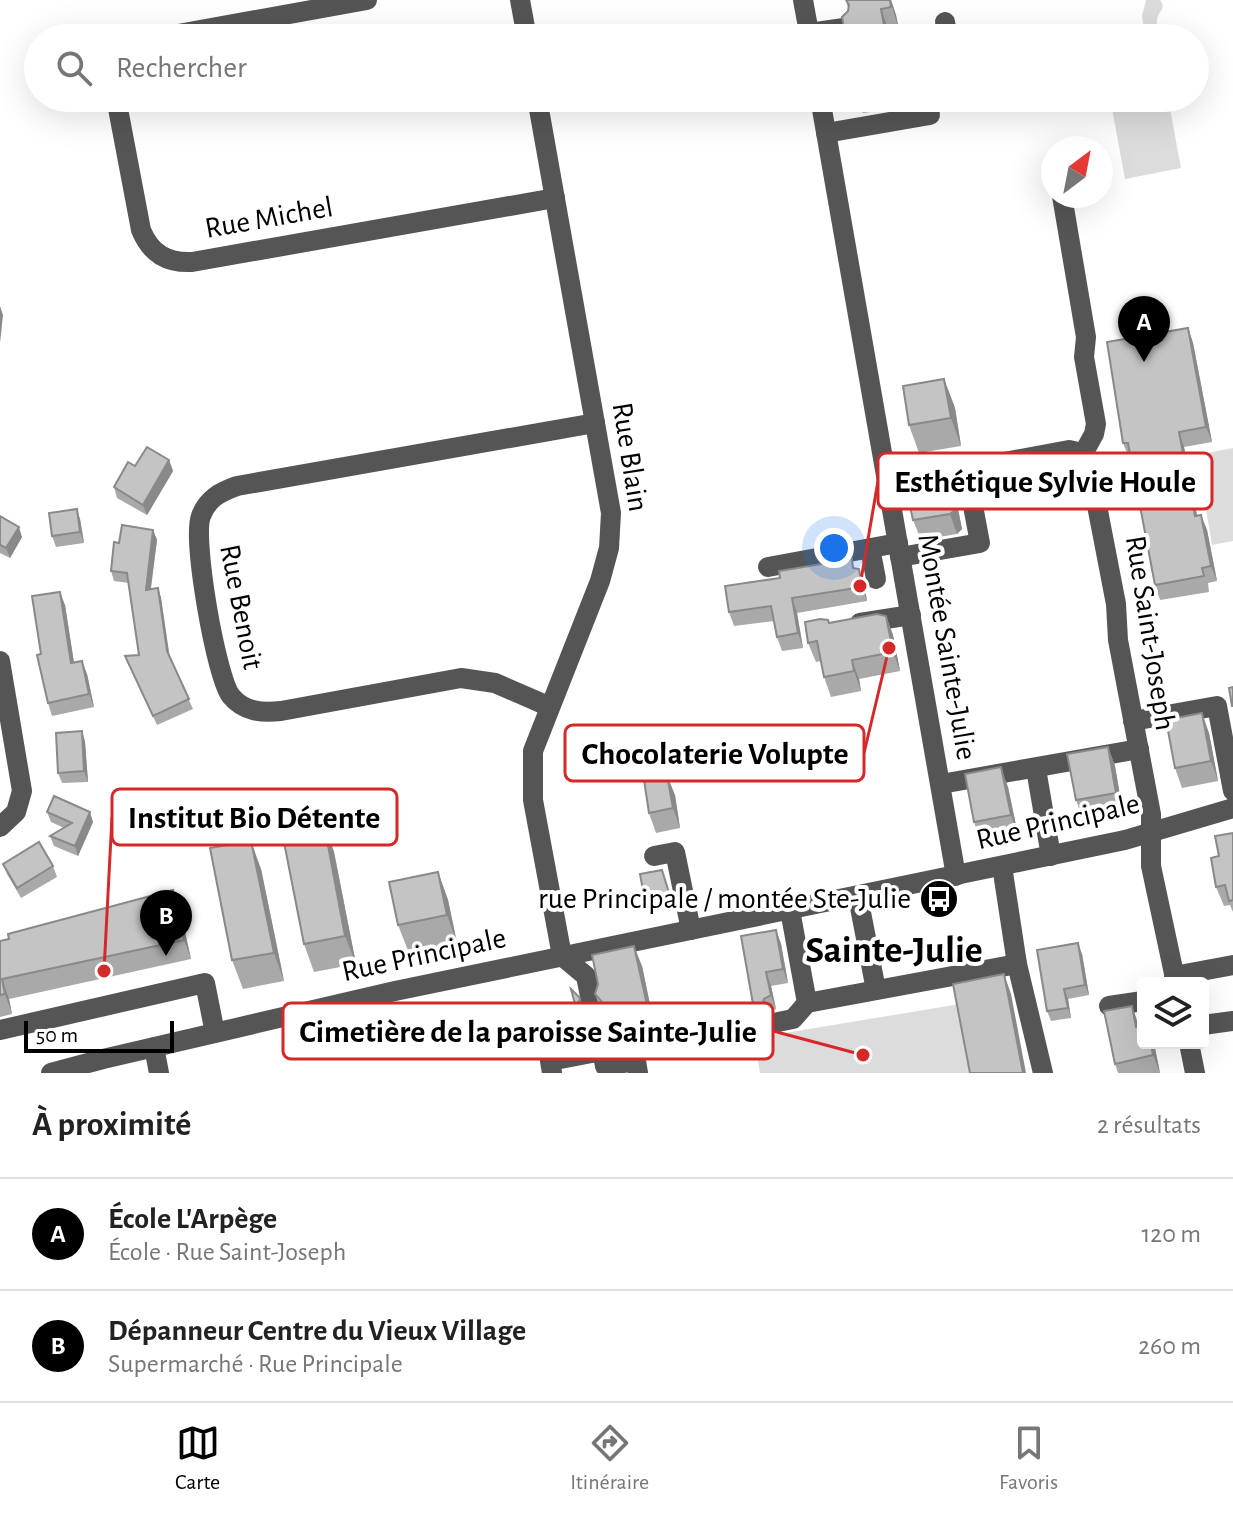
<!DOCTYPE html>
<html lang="fr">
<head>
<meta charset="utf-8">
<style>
  body { margin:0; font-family:"Alegreya Sans",sans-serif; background:#f6f6f6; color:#222 }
  .controls { position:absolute; right:24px; bottom:24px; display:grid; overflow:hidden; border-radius:8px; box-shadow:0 8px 32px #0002 }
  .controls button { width:72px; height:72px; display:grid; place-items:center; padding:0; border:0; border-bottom:2px solid #e0e0e0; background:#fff; color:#222; font:40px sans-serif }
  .compass { position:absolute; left:1041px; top:136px; width:72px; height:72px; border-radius:50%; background:#fff; box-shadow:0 8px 32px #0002; rotate:32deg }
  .scale { position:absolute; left:24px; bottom:20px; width:150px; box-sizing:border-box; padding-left:8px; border:4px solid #000; border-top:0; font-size:22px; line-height:28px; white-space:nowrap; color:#000; -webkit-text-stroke:6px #fff; paint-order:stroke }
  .you { position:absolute; left:834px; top:548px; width:28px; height:28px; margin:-20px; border:6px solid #fff; border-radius:50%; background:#1a73e8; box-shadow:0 0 0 12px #1a73e833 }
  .badge { display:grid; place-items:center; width:52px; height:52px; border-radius:50%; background:#000; color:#fff; font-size:26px; font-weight:700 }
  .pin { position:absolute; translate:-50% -66px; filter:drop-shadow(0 2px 4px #0008) }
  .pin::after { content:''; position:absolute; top:42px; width:28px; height:24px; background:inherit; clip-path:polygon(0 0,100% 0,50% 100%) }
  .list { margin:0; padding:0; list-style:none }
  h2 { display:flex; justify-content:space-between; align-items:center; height:104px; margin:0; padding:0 32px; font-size:34px }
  h2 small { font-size:26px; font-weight:400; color:#767676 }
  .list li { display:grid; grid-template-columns:52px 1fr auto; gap:24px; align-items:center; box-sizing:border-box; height:112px; padding:0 32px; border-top:2px solid #e0e0e0 }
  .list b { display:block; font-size:30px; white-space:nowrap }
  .list p { margin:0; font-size:26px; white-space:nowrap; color:#767676 }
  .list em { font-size:26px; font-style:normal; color:#767676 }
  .icon { flex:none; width:44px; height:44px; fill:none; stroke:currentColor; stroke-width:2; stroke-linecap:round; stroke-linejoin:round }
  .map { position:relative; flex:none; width:1233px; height:1073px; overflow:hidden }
  .search { position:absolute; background:#fff; box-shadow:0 8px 32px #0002; left:24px; right:24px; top:24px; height:88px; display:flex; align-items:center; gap:20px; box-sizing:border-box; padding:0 28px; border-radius:44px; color:#767676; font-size:30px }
  .sheet { height:328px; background:#fff }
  nav { display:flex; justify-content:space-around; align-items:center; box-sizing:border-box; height:112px; border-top:2px solid #e0e0e0; background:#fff; font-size:22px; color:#767676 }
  nav a { display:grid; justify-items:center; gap:4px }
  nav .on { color:#000 }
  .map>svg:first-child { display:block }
</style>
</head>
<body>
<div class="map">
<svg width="1233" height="1073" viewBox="0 0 1233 1073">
  <rect width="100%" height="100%" fill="#fff"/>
  <g fill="#dcdcdc">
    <path d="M1146 0H1160C1167 9 1159 10 1157 19 1156 24 1159 31 1160 35L1163 38H1145L1142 16Z"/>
    <path d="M1070 25 1072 38H1030L1029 33Z"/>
    <path d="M1110 98H1168L1181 168 1125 179Z"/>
    <path d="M1233 448V541L1212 545 1197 455Z"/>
    <path d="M960 1004 973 1073H760L754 1038Z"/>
  </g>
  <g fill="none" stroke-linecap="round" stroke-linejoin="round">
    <g stroke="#555" stroke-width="20">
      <path d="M520 0 527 38"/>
      <path d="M803 0 810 38"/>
      <path d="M945 22 948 38"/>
      <path d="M809 33 844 28"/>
      <path d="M156 38 367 0"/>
      <path d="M116 98 141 230C151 254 167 263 192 262L555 198"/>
      <path d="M537 98 611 513 609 548 600 581 533 751V800L562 956"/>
      <path d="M820 98 956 876"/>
      <path d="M826 133 930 115 927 98"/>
      <path d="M1062 196 1086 337 1084 357 1096 424 1094 434 1083 454"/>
      <path d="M887 484 1069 450 1082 453 1088 459 1116 604 1118 640 1151 814V866L1176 983"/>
      <path d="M870 548 876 579"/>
      <path d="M900 557 980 543 966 469"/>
      <path d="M768 567 898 543"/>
      <path d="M860 623 911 615"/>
      <path d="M0 661 22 791 16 812 0 827"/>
      <path d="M548 706 495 683 461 678 281 711C262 713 244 712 231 696 216 677 192 538 201 516 207 499 220 492 237 486L595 423"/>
      <path d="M1133 721 1217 706 1233 791"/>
      <path d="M1036 769 1051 856"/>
      <path d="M941 784 1139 749"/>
      <path d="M654 856 675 852 691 930"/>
      <path d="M1002 866 1017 964 1043 1073"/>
      <path d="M858 897 876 990"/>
      <path d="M790 910 807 1003 1017 964"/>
      <path d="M562 956 586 976 592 1006"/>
      <path d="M1174 976 1233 965"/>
      <path d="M1109 1006 1143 1001"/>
      <path d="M778 1022 793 1019 807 1003"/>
      <path d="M597 1025 605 1066 636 1061 638 1073"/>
      <path d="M1203 1025 1233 1021"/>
      <path d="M0 1030 205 983 215 1033"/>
      <path d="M1189 1043 1195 1073"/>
      <path d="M154 1047 159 1073"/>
      <path d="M51 1073 103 1059 395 991 1125 840 1233 808"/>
      <path d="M552 1073 550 1061 602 1051"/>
    </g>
  </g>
  <g fill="#a9a9a9">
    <path d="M846 0H891L896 15 899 30 889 31 890 38H846L848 8Z"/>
    <path d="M858 98H889L891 109 863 113Z"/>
    <path d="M1188 328 1193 343 1212 442 1184 447 1197 516 1207 530 1217 581 1208 583 1209 592 1160 600 1155 585 1131 458H1129L1123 443Z"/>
    <path d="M944 379 955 408 961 446 919 453 909 425Z"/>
    <path d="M169 460 173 471 147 515 117 498 114 487 135 466Z"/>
    <path d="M946 470 954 489 962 529 957 534 921 540 913 520Z"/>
    <path d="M0 516 22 537 10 558 0 553Z"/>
    <path d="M80 519 84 543 56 547 52 536Z"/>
    <path d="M153 530 157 540 151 589 158 588 161 598 170 658 193 709 157 725 125 656 139 655 129 583 114 581 111 571 119 543Z"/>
    <path d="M855 568 864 583 867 601 797 613 803 648 782 651 777 637 774 621 734 626 729 612Z"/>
    <path d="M65 605 74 663 87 674 94 707 52 716 48 703 41 654Z"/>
    <path d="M886 616 893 635 900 671 859 679 861 691 831 697 824 677 821 661 816 662 808 643 829 623Z"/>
    <path d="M82 731 85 742 88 782 62 783 58 773Z"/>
    <path d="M1209 733 1218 781 1182 788 1175 768Z"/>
    <path d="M1108 747 1115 766 1123 813 1083 820 1076 800Z"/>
    <path d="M1008 787 1018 835 981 842 974 822Z"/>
    <path d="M675 795 680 828 656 833 649 813Z"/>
    <path d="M47 812 93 822 78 856 54 846 50 836 64 828 51 822Z"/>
    <path d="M324 824 334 852 356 964 314 972 304 944Z"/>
    <path d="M1233 833V912L1230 905 1224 906 1216 887 1219 856Z"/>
    <path d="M3 864 53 866 57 877 21 898 7 874Z"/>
    <path d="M261 869 284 981 243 989 232 960Z"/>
    <path d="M662 870 672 903 670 904V908L649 912 645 901Z"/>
    <path d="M438 872 448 900 457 943 409 953 398 925Z"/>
    <path d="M180 910 191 959 9 999 12 1014 0 1017V941Z"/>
    <path d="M776 930 781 944 788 983 771 986 776 1009 769 1013 767 1020 771 1033 761 1035 756 1021Z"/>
    <path d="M1082 954 1089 995 1068 999 1071 1018 1051 1021 1047 1011Z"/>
    <path d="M642 966 658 1043 615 1051 608 1031 605 1017 602 1013 595 994Z"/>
    <path d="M580 998 587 1018 584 1027H583L576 1008Z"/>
    <path d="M1154 1043 1160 1073H1118L1115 1064Z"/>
  </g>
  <g fill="#898989">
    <path d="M890 0H891L896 15 899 30Z"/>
    <path d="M881 9 889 31 890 38H886Z"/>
    <path d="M0 306 3 315 0 343Z"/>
    <path d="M1188 328 1193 343 1212 442 1206 427Z"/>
    <path d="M944 379 955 408 961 446 951 418Z"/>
    <path d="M1179 432 1184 447 1200 531 1195 516Z"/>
    <path d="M169 460 173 471 147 515 143 505Z"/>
    <path d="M946 470 954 489 962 529 957 534 950 514Z"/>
    <path d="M77 509 80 519 84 543 80 532Z"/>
    <path d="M1201 515 1207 530 1217 581 1211 566Z"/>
    <path d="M19 527 22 537 10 558 6 548Z"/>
    <path d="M153 530 157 540 149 600 146 590Z"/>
    <path d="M859 569 864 583 867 601 862 587Z"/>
    <path d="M158 588 161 598 170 661 167 651Z"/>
    <path d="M60 592 65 605 76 676 71 663Z"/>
    <path d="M792 598 797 613 803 648 798 633Z"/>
    <path d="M886 616 893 635 900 671 893 652Z"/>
    <path d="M852 660 859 679 861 691 854 671Z"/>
    <path d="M82 661 87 674 94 707 89 694Z"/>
    <path d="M1202 713 1209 733 1218 781 1211 761Z"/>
    <path d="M82 731 85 742 88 782 84 771Z"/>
    <path d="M1108 747 1115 766 1123 813 1116 793Z"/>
    <path d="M1001 767 1008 787 1018 835 1011 815Z"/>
    <path d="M667 775 675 795 680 828 673 808Z"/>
    <path d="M90 812 93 822 78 856 75 846Z"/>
    <path d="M324 824 334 852 356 964 345 936Z"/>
    <path d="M251 841 261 869 284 981 274 953Z"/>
    <path d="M438 872 448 900 457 943 447 915Z"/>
    <path d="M173 890 180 910 191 959 184 940Z"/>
    <path d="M776 930 781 944 788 983 783 969Z"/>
    <path d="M1078 943 1082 954 1089 995 1085 985Z"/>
    <path d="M634 946 642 966 658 1043 651 1023Z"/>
    <path d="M766 972 771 986 776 1009 771 995Z"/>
    <path d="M1004 974 1011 994 1026 1073H1023Z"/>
    <path d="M2 979 9 999 12 1014 5 994Z"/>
    <path d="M1064 989 1068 999 1071 1018 1068 1008Z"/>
    <path d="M580 998 587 1018 584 1027 577 1007Z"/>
    <path d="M764 999 769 1013 767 1020 760 1010Z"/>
    <path d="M1132 1006 1139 1026 1143 1047 1136 1027Z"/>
    <path d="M1151 1043H1154L1160 1073 1153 1055Z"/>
  </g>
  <g fill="#c4c4c4" stroke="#898989" stroke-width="2">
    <path d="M846 0H890L891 7 881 9 886 36 875 38H846L842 17 848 11 849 5Z"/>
    <path d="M1188 328 1206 427 1179 432 1195 516 1201 515 1211 566 1202 568 1204 576 1155 585 1128 443H1123L1107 342Z"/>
    <path d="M944 379 951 418 909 425 903 386Z"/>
    <path d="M147 447 169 460 143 505 114 487 128 462 135 466Z"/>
    <path d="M946 470 955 510 950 514 913 520 904 479Z"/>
    <path d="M77 509 80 532 52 536 49 513Z"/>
    <path d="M0 516 19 527 6 548 0 545Z"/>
    <path d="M122 525 153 530 146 590 158 588 167 651 189 699 153 716 125 656 139 655 127 573 111 571 114 542 119 543Z"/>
    <path d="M852 559 853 568 859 569 862 587 792 598 798 633 777 637 771 606 729 612 725 586 780 578 779 571Z"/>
    <path d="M60 592 71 663 82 661 89 694 48 703 37 655 41 654 32 596Z"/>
    <path d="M877 614 886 616 893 652 852 660 854 671 824 677 817 641 808 643 805 622 820 619 828 620 829 623Z"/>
    <path d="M1233 687V706H1232L1229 688Z"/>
    <path d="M1202 713 1211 761 1175 768 1166 720Z"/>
    <path d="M82 731 84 771 58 773 56 733Z"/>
    <path d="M1108 747 1116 793 1076 800 1067 754Z"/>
    <path d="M1001 767 1011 815 974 822 965 774Z"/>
    <path d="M667 775 673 808 649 813 644 780Z"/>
    <path d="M54 796 90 812 75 846 50 836 72 823 47 812Z"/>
    <path d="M324 824 345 936 304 944 282 832Z"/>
    <path d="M1233 833V900L1229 901 1225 885 1216 887 1211 858 1219 856 1215 836Z"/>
    <path d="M251 841 274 953 232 960 210 848Z"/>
    <path d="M39 842 53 866 17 888 3 864Z"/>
    <path d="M662 870 669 893H666L667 897 645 901 640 874Z"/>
    <path d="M438 872 447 915 398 925 389 882Z"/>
    <path d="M173 890 184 940 2 979 5 994 0 995V941L9 939 8 934Z"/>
    <path d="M776 930 783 969 766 972 771 995 764 999 760 1010 766 1019 756 1021 741 936Z"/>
    <path d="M1078 943 1085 985 1064 989 1068 1008 1047 1011 1037 950Z"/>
    <path d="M634 946 651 1023 608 1031 602 1002 595 994 598 984 592 955Z"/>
    <path d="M1004 974 1023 1073H970L953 984Z"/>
    <path d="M571 989 580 998 577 1007 576 1008Z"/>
    <path d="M1132 1006 1136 1027 1143 1026V1043H1151L1153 1055 1115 1064 1104 1011Z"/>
  </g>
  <defs>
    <symbol id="bus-disc" viewBox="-11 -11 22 22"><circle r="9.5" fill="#000" stroke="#fff"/><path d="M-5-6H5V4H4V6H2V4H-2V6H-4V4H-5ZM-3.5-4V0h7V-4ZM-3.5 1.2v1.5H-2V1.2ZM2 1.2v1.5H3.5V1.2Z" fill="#fff"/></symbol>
  </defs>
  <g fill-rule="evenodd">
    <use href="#bus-disc" x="917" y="877" width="44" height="44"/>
  </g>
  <g text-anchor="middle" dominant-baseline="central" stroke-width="8" stroke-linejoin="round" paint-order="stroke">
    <g font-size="30" fill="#000" stroke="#fff">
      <text transform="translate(269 218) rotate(-10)">Rue Michel</text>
      <text transform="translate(630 457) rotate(81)">Rue Blain</text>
      <text transform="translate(241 607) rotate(79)">Rue Benoit</text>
      <text transform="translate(1150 633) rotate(81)">Rue Saint-Joseph</text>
      <text transform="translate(947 647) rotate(80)">Montée Sainte-Julie</text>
      <text transform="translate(1058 822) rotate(-13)">Rue Principale</text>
      <text transform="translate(424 955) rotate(-12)">Rue Principale</text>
    </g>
    <g font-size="30" fill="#000" stroke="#fff" text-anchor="end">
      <text x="911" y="899">rue Principale / montée Ste-Julie</text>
    </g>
    <g font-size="38" font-weight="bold" fill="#000" stroke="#fff">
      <text x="894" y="951">Sainte-Julie</text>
    </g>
  </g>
  <path fill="none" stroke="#d62828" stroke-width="3" d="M860 586L878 481M889 648L864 753M104 971L112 817M863 1055L773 1031"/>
  <g fill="#d62828" stroke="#fff" stroke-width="3">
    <circle cx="860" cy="586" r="8"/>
    <circle cx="889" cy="648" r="8"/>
    <circle cx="104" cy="971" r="8"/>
    <circle cx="863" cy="1055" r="8"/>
  </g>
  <g fill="#fff" stroke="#d62828" stroke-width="3">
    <rect x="878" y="453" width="334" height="56" rx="8"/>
    <rect x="565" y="725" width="299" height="56" rx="8"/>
    <rect x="112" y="789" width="285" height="56" rx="8"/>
    <rect x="283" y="1003" width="490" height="56" rx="8"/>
  </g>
  <g font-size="32" text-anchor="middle" font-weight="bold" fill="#000">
    <text x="1045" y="492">Esthétique Sylvie Houle</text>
    <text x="715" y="764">Chocolaterie Volupte</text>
    <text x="254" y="828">Institut Bio Détente</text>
    <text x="528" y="1042">Cimetière de la paroisse Sainte-Julie</text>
  </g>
</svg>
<div class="controls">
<button><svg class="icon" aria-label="layers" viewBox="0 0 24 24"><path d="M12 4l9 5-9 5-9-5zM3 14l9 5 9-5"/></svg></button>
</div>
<svg class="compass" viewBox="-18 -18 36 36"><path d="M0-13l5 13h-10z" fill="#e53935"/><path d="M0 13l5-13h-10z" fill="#767676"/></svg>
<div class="scale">50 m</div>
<div class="you"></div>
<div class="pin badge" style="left:1144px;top:362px">A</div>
<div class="pin badge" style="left:166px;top:956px">B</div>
<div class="search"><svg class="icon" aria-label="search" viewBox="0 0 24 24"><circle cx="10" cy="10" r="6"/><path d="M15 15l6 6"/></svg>Rechercher</div>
</div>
<section class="sheet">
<h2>À proximité<small>2 résultats</small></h2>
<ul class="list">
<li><span class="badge">A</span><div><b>École L'Arpège</b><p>École · Rue Saint-Joseph</p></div><em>120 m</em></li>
<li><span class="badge">B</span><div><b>Dépanneur Centre du Vieux Village</b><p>Supermarché · Rue Principale</p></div><em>260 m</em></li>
</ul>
</section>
<nav>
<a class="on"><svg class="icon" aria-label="map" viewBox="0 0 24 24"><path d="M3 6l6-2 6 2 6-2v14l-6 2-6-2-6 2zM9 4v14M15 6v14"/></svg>Carte</a>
<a><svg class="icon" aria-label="directions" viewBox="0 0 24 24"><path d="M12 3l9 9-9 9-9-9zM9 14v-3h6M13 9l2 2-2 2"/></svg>Itinéraire</a>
<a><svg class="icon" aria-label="saved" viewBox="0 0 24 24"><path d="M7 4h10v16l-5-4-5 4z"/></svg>Favoris</a>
</nav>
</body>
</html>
